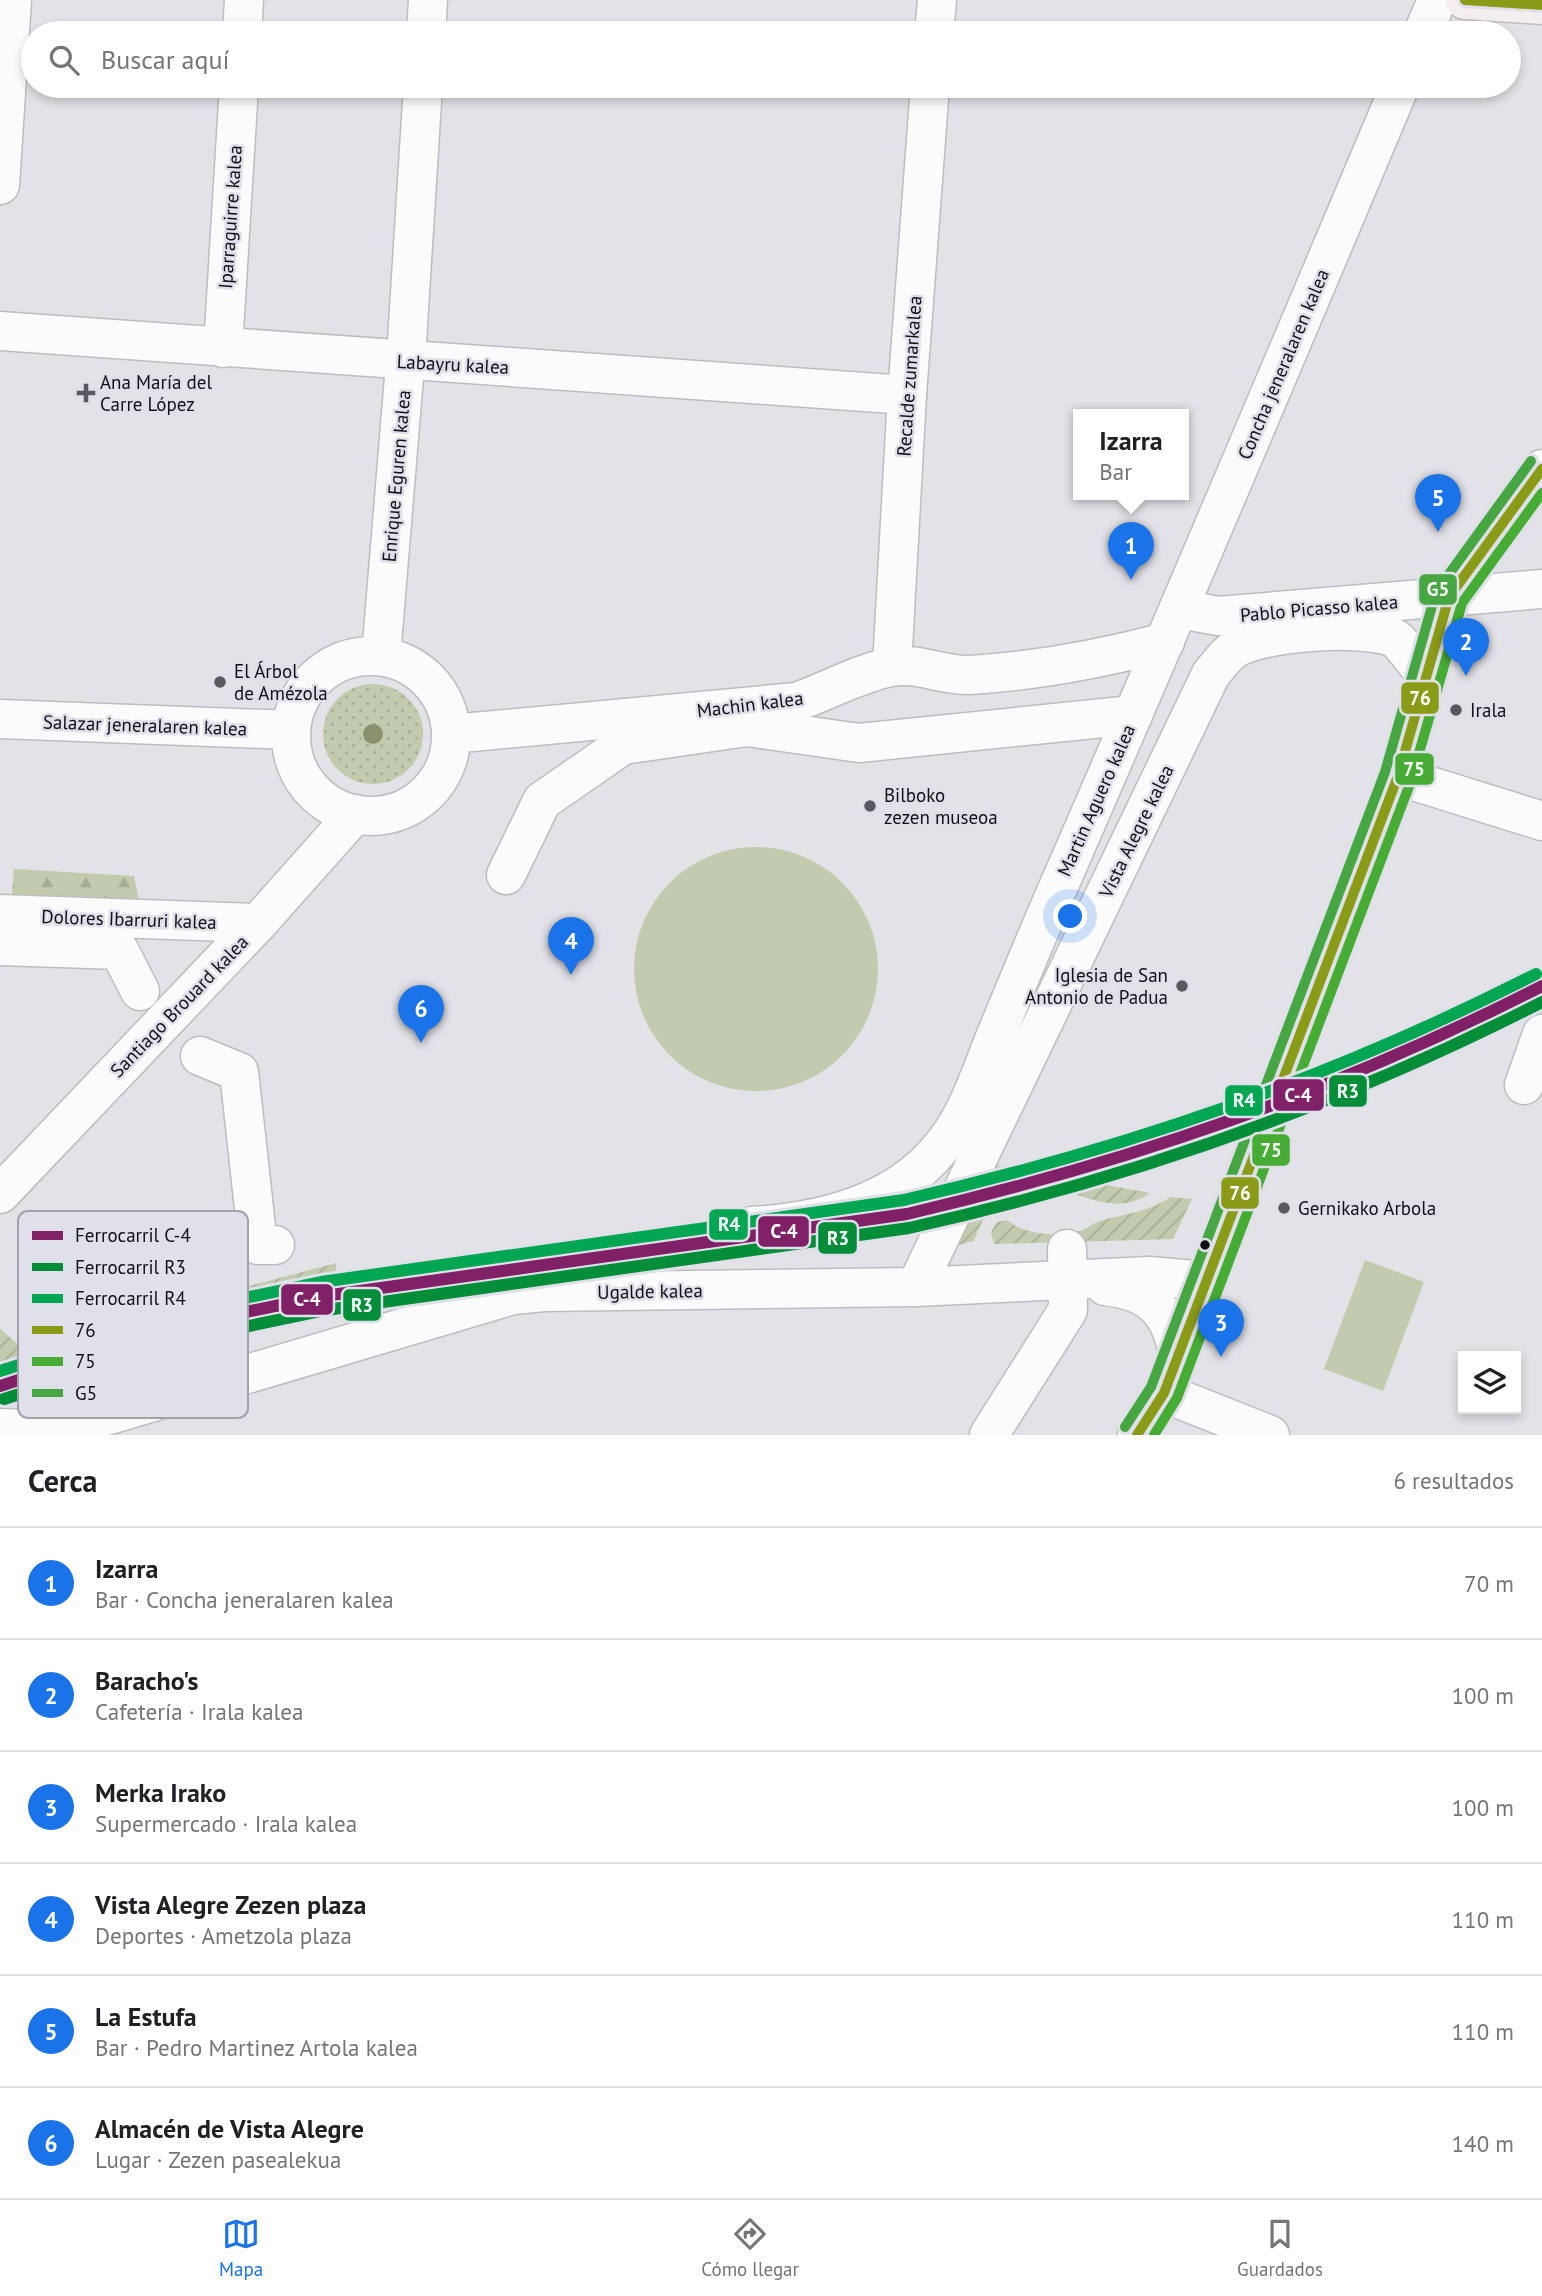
<!DOCTYPE html>
<html lang="es">
<head>
<meta charset="utf-8">
<style>
  body { margin:0; font-family:"PT Sans",sans-serif; background:#f6f6f6; color:#202124 }
  .controls { position:absolute; right:21px; bottom:21px; display:grid; overflow:hidden; border-radius:0px; box-shadow:0 4px 10px #0003 }
  .controls button { width:63px; height:63px; display:grid; place-items:center; padding:0; border:0; border-bottom:2px solid #e0e0e0; background:#fff; color:#202124; font:35px sans-serif }
  .you { position:absolute; left:1071px; top:917px; width:24px; height:24px; margin:-18px; border:5px solid #fff; border-radius:50%; background:#1a73e8; box-shadow:0 0 0 10px #1a73e833 }
  .badge { display:grid; place-items:center; width:46px; height:46px; border-radius:50%; background:#1a73e8; color:#fff; font-size:23px; font-weight:700 }
  .pin { position:absolute; translate:-50% -58px; filter:drop-shadow(0 2px 4px #0008) }
  .pin::after { content:''; position:absolute; top:37px; width:24px; height:21px; background:inherit; clip-path:polygon(0 0,100% 0,50% 100%) }
  .popup { position:absolute; left:1073px; top:409px; width:116px; height:91px; box-sizing:border-box; display:grid; place-content:center; border-radius:0px; background:#fff; filter:drop-shadow(0 2px 5px #0005); font-size:23px; white-space:nowrap; color:#757577 }
  .popup b { font-size:26px; color:#202124 }
  .popup::after { content:''; position:absolute; left:50%; top:100%; margin-left:-14px; border:14px solid transparent; border-top-color:#fff }
  .list { margin:0; padding:0; list-style:none }
  h2 { display:flex; justify-content:space-between; align-items:center; height:91px; margin:0; padding:0 28px; font-size:30px }
  h2 small { font-size:23px; font-weight:400; color:#757577 }
  .list li { display:grid; grid-template-columns:46px 1fr auto; gap:21px; align-items:center; box-sizing:border-box; height:112px; padding:0 28px; border-top:2px solid #e0e0e0 }
  .list b { display:block; font-size:26px; white-space:nowrap }
  .list p { margin:0; font-size:23px; white-space:nowrap; color:#757577 }
  .list em { font-size:23px; font-style:normal; color:#757577 }
  .icon { flex:none; width:38px; height:38px; fill:none; stroke:currentColor; stroke-width:2; stroke-linecap:round; stroke-linejoin:round }
  .map { position:relative; flex:none; width:1542px; height:1435px; overflow:hidden }
  .search { position:absolute; background:#fff; box-shadow:0 4px 10px #0003; left:21px; right:21px; top:21px; height:77px; display:flex; align-items:center; gap:18px; box-sizing:border-box; padding:0 24px; border-radius:38px; color:#757577; font-size:26px }
  .sheet { height:763px; background:#fff }
  nav { display:flex; justify-content:space-around; align-items:center; box-sizing:border-box; height:98px; border-top:2px solid #e0e0e0; background:#fff; font-size:19px; color:#757577 }
  nav a { display:grid; justify-items:center; gap:4px }
  nav .on { color:#1a73e8 }
  .map>svg:first-child { display:block }
</style>
</head>
<body>
<div class="map">
<svg width="1542" height="1435" viewBox="0 0 1542 1435">
  <defs>
    <pattern id="grass-dots" width="8" height="8" patternUnits="userSpaceOnUse" patternTransform="scale(1.75)"><rect width="8" height="8" fill="#c3cbae"/><path d="M2 2h.1M6 6h.1" fill="none" stroke="#a6ad95" stroke-width="1.8" stroke-linecap="round"/></pattern>
    <pattern id="forest-firs" width="22" height="20" patternUnits="userSpaceOnUse" patternTransform="scale(1.75)"><rect width="22" height="20" fill="#c3cbae"/><path d="M5 1l3.5 6h-7zM16 11l3.5 6h-7z" fill="#a6ad95"/></pattern>
    <pattern id="garden-furrows" width="10" height="10" patternUnits="userSpaceOnUse" patternTransform="scale(1.75)"><rect width="10" height="10" fill="#c3cbae"/><path d="M-1 1l2-2M0 10L10 0M9 11l2-2" fill="none" stroke="#a6ad95"/></pattern>
  </defs>
  <rect width="100%" height="100%" fill="#e2e2e7"/>
  <circle fill="url(#grass-dots)" cx="373" cy="734" r="50"/>
  <path fill="url(#forest-firs)" d="M14 869 134 876 139 901 12 894Z"/>
  <g fill="#c3cbae">
    <circle cx="756" cy="969" r="122"/>
    <path d="M1365 1260 1424 1282 1383 1391 1324 1369Z"/>
  </g>
  <g fill="url(#garden-furrows)">
    <path d="M991 1164 1150 1193C1089 1238 1018 1118 974 1241L954 1246Z"/>
    <path d="M1171 1197 1192 1199 1173 1239 994 1244 991 1232 997 1222 1007 1220C1025 1235 1057 1237 1080 1231 1087 1229 1093 1223 1100 1221 1128 1213 1145 1213 1171 1197Z"/>
    <path d="M336 1263 337 1290 251 1317 242 1288Z"/>
    <path d="M230 1294 233 1324 14 1385 0 1383V1329L34 1358 201 1299Z"/>
  </g>
  <g fill="none" stroke-linecap="round" stroke-linejoin="round">
    <defs>
      <g id="minor">
        <path d="M242 33 244 0"/>
        <path d="M426 33 428 0"/>
        <path d="M934 33 937 0"/>
        <path d="M1423 33 1437 0"/>
        <path d="M0 185 12 0"/>
        <path d="M0 331 907 395"/>
        <path d="M223 348 239 86"/>
        <path d="M1180 609 1218 616 1542 589"/>
        <path d="M381 656 407 341 423 86"/>
        <circle cx="371" cy="736" r="80"/>
        <path d="M892 666 907 395 930 86"/>
        <path d="M0 719 291 730"/>
        <path d="M451 734 796 702C825 692 862 672 891 667 918 662 942 676 970 675 1036 671 1101 659 1165 642"/>
        <path d="M1398 776 1542 821"/>
        <path d="M506 875 542 801 623 745 747 727 859 743 1133 715"/>
        <path d="M0 914 258 923"/>
        <path d="M0 946 119 950 140 991"/>
        <path d="M200 1056 239 1072 258 1245H275"/>
        <path d="M1524 1085 1542 1034"/>
        <path d="M0 1194 258 923 355 814"/>
        <path d="M752 1226C819 1222 893 1204 938 1151 967 1119 980 1074 996 1035 1017 984 1038 933 1060 883 1176 618 1288 352 1400 86"/>
        <path d="M1105 1286C1150 1291 1170 1310 1178 1354"/>
        <path d="M916 1287 1211 674C1218 666 1225 656 1233 650 1259 631 1369 624 1396 639 1400 641 1421 670 1427 676"/>
        <path d="M1164 1393 1270 1435"/>
        <path d="M0 1428 59 1430 513 1295 544 1292 916 1287 1149 1276 1208 1281"/>
        <path d="M989 1435 1068 1310 1067 1249"/>
        <path d="M1137 1435 1164 1393 1398 776 1449 597 1542 469"/>
      </g>
      <path id="major" d="M1465 0 1542 5"/>
    </defs>
    <use href="#minor" stroke="#bdbdc1" stroke-width="41"/>
    <use href="#major" stroke="#c0c0c3" stroke-width="41"/>
    <use href="#minor" stroke="#fbfbfb" stroke-width="38"/>
    <use href="#major" stroke="#f4eef0" stroke-width="38"/>
    <defs>
      <g id="bus-1">
        <path d="M1465 0 1542 5"/>
        <path d="M1137 1435 1164 1393 1398 776 1449 597 1542 469"/>
      </g>
      <path id="bus-2" d="M1154 1435 1177 1398 1411 781 1462 603 1542 493"/>
      <path id="bus-3" d="M1125 1427 1151 1387 1385 772 1436 592 1531 461"/>
    </defs>
    <use href="#bus-1" stroke="#dfe0ea" stroke-width="16"/>
    <use href="#bus-2" stroke="#dfe0ea" stroke-width="16"/>
    <use href="#bus-3" stroke="#dfe0ea" stroke-width="16"/>
    <use href="#bus-1" stroke="#8a9b18" stroke-width="10"/>
    <use href="#bus-2" stroke="#46ac34" stroke-width="10"/>
    <use href="#bus-3" stroke="#46a742" stroke-width="10"/>
    <defs>
      <path id="rail-1" d="M0 1386 197 1322 324 1296 907 1214C1133 1161 1335 1092 1542 986"/>
      <path id="rail-2" d="M4 1399 201 1336 326 1310 909 1228C1130 1179 1341 1105 1542 1002"/>
      <path id="rail-3" d="M0 1371 193 1309 321 1282 904 1200C1129 1148 1330 1079 1536 974"/>
    </defs>
    <use href="#rail-1" stroke="#dfe0ea" stroke-width="18"/>
    <use href="#rail-2" stroke="#dfe0ea" stroke-width="18"/>
    <use href="#rail-3" stroke="#dfe0ea" stroke-width="18"/>
    <use href="#rail-1" stroke="#802168" stroke-width="12"/>
    <use href="#rail-2" stroke="#028d38" stroke-width="12"/>
    <use href="#rail-3" stroke="#00a651" stroke-width="12"/>
  </g>
  <circle fill="#89916f" cx="373" cy="734" r="10"/>
  <g fill="#5a5a5e" stroke="#dfe0ea" stroke-width="2.5">
    <path d="M82.5 382.5h7v7h7v7h-7v7h-7v-7h-7v-7h7z"/>
    <circle cx="220" cy="682" r="7"/>
    <circle cx="1456" cy="710" r="7"/>
    <circle cx="870" cy="806" r="7"/>
    <circle cx="1182" cy="986" r="7"/>
    <circle cx="1284" cy="1208" r="7"/>
  </g>
  <circle fill="#111114" stroke="#dfe0ea" stroke-width="2.5" cx="1205" cy="1245" r="6"/>
  <g text-anchor="middle" dominant-baseline="central" stroke-width="5" stroke-linejoin="round" paint-order="stroke">
    <g font-size="19" fill="#111114" stroke="#dfe0ea">
      <text transform="translate(230 217) rotate(-86)">Iparraguirre kalea</text>
      <text transform="translate(453 364) rotate(3)">Labayru kalea</text>
      <text transform="translate(1283 364) rotate(-67)">Concha jeneralaren kalea</text>
      <text transform="translate(909 376) rotate(-86)">Recalde zumarkalea</text>
      <text transform="translate(396 476) rotate(-85)">Enrique Eguren kalea</text>
      <text transform="translate(1319 608) rotate(-5)">Pablo Picasso kalea</text>
      <text transform="translate(750 704) rotate(-7)">Machin kalea</text>
      <text transform="translate(145 725) rotate(2)">Salazar jeneralaren kalea</text>
      <text transform="translate(1096 800) rotate(-66)">Martin Aguero kalea</text>
      <text transform="translate(1136 831) rotate(-64)">Vista Alegre kalea</text>
      <text transform="translate(129 919) rotate(2)">Dolores Ibarruri kalea</text>
      <text transform="translate(179 1006) rotate(-46)">Santiago Brouard kalea</text>
      <text transform="translate(650 1291) rotate(-1)">Ugalde kalea</text>
    </g>
    <g font-size="19" fill="#111114" stroke="#dfe0ea" text-anchor="start">
      <text x="100" y="382">Ana María del<tspan x="100" dy="22">Carre López</tspan></text>
      <text x="234" y="671">El Árbol<tspan x="234" dy="22">de Amézola</tspan></text>
      <text x="1470" y="710">Irala</text>
      <text x="884" y="795">Bilboko<tspan x="884" dy="22">zezen museoa</tspan></text>
      <text x="1168" y="975" text-anchor="end">Iglesia de San<tspan x="1168" dy="22">Antonio de Padua</tspan></text>
      <text x="1298" y="1208">Gernikako Arbola</text>
    </g>
  </g>
  <rect x="18" y="1211" width="230" height="207" rx="10" fill="#dfe0ea" stroke="#a1a2aa" stroke-width="2"/>
  <rect x="32" y="1231" width="31" height="9" fill="#802168"/>
  <rect x="32" y="1263" width="31" height="8" fill="#028d38"/>
  <rect x="32" y="1294" width="31" height="9" fill="#00a651"/>
  <rect x="32" y="1326" width="31" height="8" fill="#8a9b18"/>
  <rect x="32" y="1357" width="31" height="9" fill="#46ac34"/>
  <rect x="32" y="1389" width="31" height="8" fill="#46a742"/>
  <g font-size="19" fill="#111114">
    <text x="75" y="1242">Ferrocarril C-4</text>
    <text x="75" y="1274">Ferrocarril R3</text>
    <text x="75" y="1305">Ferrocarril R4</text>
    <text x="75" y="1337">76</text>
    <text x="75" y="1368">75</text>
    <text x="75" y="1400">G5</text>
  </g>
  <g stroke="#dfe0ea" stroke-width="2.5">
    <rect x="1418" y="573" width="40" height="33" rx="7" fill="#46a742"/>
    <rect x="1400" y="681" width="40" height="34" rx="7" fill="#8a9b18"/>
    <rect x="1394" y="752" width="41" height="34" rx="7" fill="#46ac34"/>
    <rect x="1328" y="1074" width="40" height="34" rx="7" fill="#028d38"/>
    <rect x="1272" y="1078" width="53" height="34" rx="7" fill="#802168"/>
    <rect x="1224" y="1084" width="40" height="33" rx="7" fill="#00a651"/>
    <rect x="1251" y="1133" width="40" height="34" rx="7" fill="#46ac34"/>
    <rect x="1220" y="1176" width="40" height="34" rx="7" fill="#8a9b18"/>
    <rect x="708" y="1208" width="41" height="33" rx="7" fill="#00a651"/>
    <rect x="757" y="1215" width="53" height="33" rx="7" fill="#802168"/>
    <rect x="817" y="1221" width="41" height="34" rx="7" fill="#028d38"/>
    <rect x="280" y="1283" width="54" height="33" rx="7" fill="#802168"/>
    <rect x="342" y="1288" width="40" height="34" rx="7" fill="#028d38"/>
  </g>
  <g font-size="19" text-anchor="middle" font-weight="bold" fill="#fff">
    <text x="1438" y="596">G5</text>
    <text x="1420" y="705">76</text>
    <text x="1414" y="776">75</text>
    <text x="1348" y="1098">R3</text>
    <text x="1298" y="1102">C-4</text>
    <text x="1244" y="1107">R4</text>
    <text x="1271" y="1157">75</text>
    <text x="1240" y="1200">76</text>
    <text x="729" y="1231">R4</text>
    <text x="784" y="1238">C-4</text>
    <text x="838" y="1245">R3</text>
    <text x="307" y="1306">C-4</text>
    <text x="362" y="1312">R3</text>
  </g>
</svg>
<div class="controls">
<button><svg class="icon" aria-label="layers" viewBox="0 0 24 24"><path d="M12 4l9 5-9 5-9-5zM3 14l9 5 9-5"/></svg></button>
</div>
<div class="you"></div>
<div class="pin badge" style="left:1131px;top:580px">1</div>
<div class="popup"><b>Izarra</b>Bar</div>
<div class="pin badge" style="left:1466px;top:676px">2</div>
<div class="pin badge" style="left:1221px;top:1357px">3</div>
<div class="pin badge" style="left:571px;top:975px">4</div>
<div class="pin badge" style="left:1438px;top:532px">5</div>
<div class="pin badge" style="left:421px;top:1043px">6</div>
<div class="search"><svg class="icon" aria-label="search" viewBox="0 0 24 24"><circle cx="10" cy="10" r="6"/><path d="M15 15l6 6"/></svg>Buscar aquí</div>
</div>
<section class="sheet">
<h2>Cerca<small>6 resultados</small></h2>
<ul class="list">
<li><span class="badge">1</span><div><b>Izarra</b><p>Bar · Concha jeneralaren kalea</p></div><em>70 m</em></li>
<li><span class="badge">2</span><div><b>Baracho's</b><p>Cafetería · Irala kalea</p></div><em>100 m</em></li>
<li><span class="badge">3</span><div><b>Merka Irako</b><p>Supermercado · Irala kalea</p></div><em>100 m</em></li>
<li><span class="badge">4</span><div><b>Vista Alegre Zezen plaza</b><p>Deportes · Ametzola plaza</p></div><em>110 m</em></li>
<li><span class="badge">5</span><div><b>La Estufa</b><p>Bar · Pedro Martinez Artola kalea</p></div><em>110 m</em></li>
<li><span class="badge">6</span><div><b>Almacén de Vista Alegre</b><p>Lugar · Zezen pasealekua</p></div><em>140 m</em></li>
</ul>
</section>
<nav>
<a class="on"><svg class="icon" aria-label="map" viewBox="0 0 24 24"><path d="M3 6l6-2 6 2 6-2v14l-6 2-6-2-6 2zM9 4v14M15 6v14"/></svg>Mapa</a>
<a><svg class="icon" aria-label="directions" viewBox="0 0 24 24"><path d="M12 3l9 9-9 9-9-9zM9 14v-3h6M13 9l2 2-2 2"/></svg>Cómo llegar</a>
<a><svg class="icon" aria-label="saved" viewBox="0 0 24 24"><path d="M7 4h10v16l-5-4-5 4z"/></svg>Guardados</a>
</nav>
</body>
</html>
